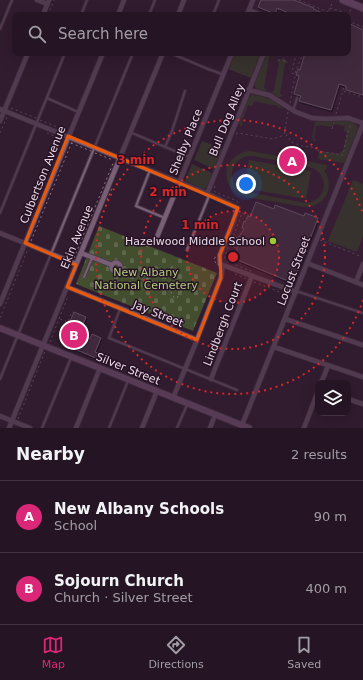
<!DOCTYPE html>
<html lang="en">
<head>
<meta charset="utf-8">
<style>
  body { margin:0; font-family:"DejaVu Sans",sans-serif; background:#312130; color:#f1f3f6 }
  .controls { position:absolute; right:12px; bottom:12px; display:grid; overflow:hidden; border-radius:8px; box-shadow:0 4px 16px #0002 }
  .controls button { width:36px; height:36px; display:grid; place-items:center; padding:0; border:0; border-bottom:1px solid #423341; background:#251423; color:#f1f3f6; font:20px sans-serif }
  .you { position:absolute; left:246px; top:184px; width:14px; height:14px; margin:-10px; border:3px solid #fff; border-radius:50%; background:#1a73e8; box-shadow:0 0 0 6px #1a73e833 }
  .badge { display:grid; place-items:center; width:26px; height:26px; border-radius:50%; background:#db2777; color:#fff; font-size:13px; font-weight:700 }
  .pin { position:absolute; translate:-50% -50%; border:2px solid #fff; box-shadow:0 1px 4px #0006 }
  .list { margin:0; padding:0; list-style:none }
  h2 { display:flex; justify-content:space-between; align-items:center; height:52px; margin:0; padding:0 16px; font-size:17px }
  h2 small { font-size:13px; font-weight:400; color:#a39ea6 }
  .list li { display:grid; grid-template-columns:26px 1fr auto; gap:12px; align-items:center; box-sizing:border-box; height:72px; padding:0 16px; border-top:1px solid #423341 }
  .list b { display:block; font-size:15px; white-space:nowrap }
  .list p { margin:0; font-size:13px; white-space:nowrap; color:#a39ea6 }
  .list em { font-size:13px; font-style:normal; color:#a39ea6 }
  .icon { flex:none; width:22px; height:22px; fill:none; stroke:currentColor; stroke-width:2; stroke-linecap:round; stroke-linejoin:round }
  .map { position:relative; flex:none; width:363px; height:428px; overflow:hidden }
  .search { position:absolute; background:#251423; box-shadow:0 4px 16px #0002; left:12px; right:12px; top:12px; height:44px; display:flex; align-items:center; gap:10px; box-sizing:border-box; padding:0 14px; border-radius:8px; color:#a39ea6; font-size:15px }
  .sheet { height:196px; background:#251423 }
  nav { display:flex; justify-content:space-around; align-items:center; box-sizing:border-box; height:56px; border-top:1px solid #423341; background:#251423; font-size:11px; color:#a39ea6 }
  nav a { display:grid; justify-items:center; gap:2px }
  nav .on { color:#db2777 }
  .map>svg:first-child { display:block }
</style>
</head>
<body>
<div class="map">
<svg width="363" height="428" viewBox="0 0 363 428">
  <defs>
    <pattern id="cemetery-stones" width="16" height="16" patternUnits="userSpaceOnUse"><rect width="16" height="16" fill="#424e2e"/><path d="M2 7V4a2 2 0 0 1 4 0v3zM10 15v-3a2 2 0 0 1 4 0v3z" fill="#5d674c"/></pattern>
    <filter id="shadow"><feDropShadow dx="1" dy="2" stdDeviation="0" flood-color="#0009"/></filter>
  </defs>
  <rect width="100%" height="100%" fill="#311b2f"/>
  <path fill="#3e233b" d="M254 0H342L363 9V264L356 282 307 263 296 292 220 264 238 208 207 194 264 53H348V15H247Z"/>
  <g fill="#424e2e" fill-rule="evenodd">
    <path d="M234 53H261L251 78 228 69Z"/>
    <path d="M266 53H270L264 88 266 89V90L263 92 256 89 254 83Z"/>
    <path d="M279 59 287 61 288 62V63H285L280 94 282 95V96L280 97H277L271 93V92L274 91 279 62 277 61Z"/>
    <path d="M252 95C261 96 275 99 281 107L280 108H278V106L254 101 252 106 248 105 241 123 243 124V125L240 126 239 122 240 119 248 99Z"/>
    <path d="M342 120C349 121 355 121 358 128L344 163 318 159 319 151 339 154 341 151H343L347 132 344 131 345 126 334 124 333 127 320 125 318 126 316 125 314 139 317 141H314L312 138 315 123 317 121 327 122Z"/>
    <path d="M202 141 223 149 214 169 194 160Z"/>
    <path d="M250 151 327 165 326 170H324C335 187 326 206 305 207L246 197C218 190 221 154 250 151ZM247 156H254L313 168C331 177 326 202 305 203L243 191C226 182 229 161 247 156Z"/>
    <path d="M249 160 311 171 306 199 244 188Z"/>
    <path d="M192 164 212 173 207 187 204 189 185 181Z"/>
    <path d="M353 180 363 184V236L357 252 328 241Z"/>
  </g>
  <path fill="url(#cemetery-stones)" d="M99 226 217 273 193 331 76 284Z"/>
  <g fill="#523a50" stroke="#957a92" filter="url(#shadow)">
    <path d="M261 0H294L314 8 313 9 327 15H293L277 8 275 14 258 7Z"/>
    <path d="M348 23 363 30V95L346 90V86L339 84 331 110 299 101 301 96 294 94 299 76 296 75 298 69 300 70 305 53H348Z"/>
    <path d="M256 202 274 209 275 205 304 216 305 213 318 218 293 283 235 259 237 252V248L240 244 233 241 234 236 238 238 244 229 242 228 244 221 245 222 248 216 250 217Z"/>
    <path d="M74 312 86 317 77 339 65 333Z"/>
    <path d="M92 334 101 338 95 352 98 353 96 358 77 350 81 338 85 340 86 338 90 339Z"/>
  </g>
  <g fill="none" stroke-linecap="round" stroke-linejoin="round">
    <defs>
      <g id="lane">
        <path d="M81 15 87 0"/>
        <path d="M149 15 155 0"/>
        <path d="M213 15 219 0"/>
        <path d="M0 29 12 0"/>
        <path d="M170 53 208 69 222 74"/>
        <path d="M47 98 78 112"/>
        <path d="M293 109 295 105 297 98"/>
        <path d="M132 133 189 157"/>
        <path d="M165 147 172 131 185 91"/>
        <path d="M150 170 136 206 165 218"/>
        <path d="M0 213 65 53"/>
        <path d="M187 250 209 196"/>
        <path d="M84 277 92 258"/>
        <path d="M297 292H299L363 313"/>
        <path d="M120 309 109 338 237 390"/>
        <path d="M0 379 133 53"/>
        <path d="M42 428 71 358"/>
        <path d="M109 428 128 381"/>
        <path d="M177 428 187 405"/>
      </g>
      <g id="street">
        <path d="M37 0 47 4"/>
        <path d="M249 10 261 15"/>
        <path d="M43 15 49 0"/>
        <path d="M118 15 124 0"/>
        <path d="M178 15 184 0"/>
        <path d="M247 15 253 0"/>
        <path d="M248 90 269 95 296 112 312 118 326 119 348 118 363 123"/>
        <path d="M0 109 206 193 238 208 233 223 220 255V261L222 270 221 278 197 340 173 398"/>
        <path d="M0 121 28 53"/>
        <path d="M207 194 264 53"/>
        <path d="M0 233 76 264"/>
        <path d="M157 237 232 53"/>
        <path d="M81 253 112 265"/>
        <circle cx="116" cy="267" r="4.5"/>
        <path d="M307 263 363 285"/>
        <path d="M220 264 296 292"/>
        <path d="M356 282 363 264"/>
        <path d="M67 287 142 317 197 340"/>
        <path d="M0 304 103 53"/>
        <path d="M285 319 363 345"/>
        <path d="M274 347 363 377"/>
        <path d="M211 379 252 276"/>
        <path d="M321 383 328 366"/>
        <path d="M348 399 363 404"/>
        <path d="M0 416 30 428"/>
        <path d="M242 425 363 124"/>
        <path d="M9 428 163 53"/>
        <path d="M76 428 100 368"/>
        <path d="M142 428 157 391"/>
        <path d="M210 428 215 415"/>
        <path d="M304 428 318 391"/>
      </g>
      <path id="secondary" d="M0 328 249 428"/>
      <path id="primary" d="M343 0 363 8"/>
    </defs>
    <use href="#lane" stroke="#4a3849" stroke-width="4"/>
    <use href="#street" stroke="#4a3849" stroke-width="6"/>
    <use href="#secondary" stroke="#4a3849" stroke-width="8"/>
    <use href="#primary" stroke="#4a3849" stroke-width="9"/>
    <g stroke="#897686" stroke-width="1" stroke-dasharray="2 3" stroke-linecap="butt">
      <path d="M299 0 328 12"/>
      <path d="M330 8 340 11 347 15"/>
      <path d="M48 15 54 0"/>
      <path d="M277 15 279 9"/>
      <path d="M327 15 333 1"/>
      <path d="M348 16 351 9"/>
      <path d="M348 21 363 27"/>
      <path d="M278 60 287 61H283"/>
      <path d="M283 60 284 53"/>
      <path d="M295 73 303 53"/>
      <path d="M343 90 344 86"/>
      <path d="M290 103 295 76 294 74 292 73 296 53"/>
      <path d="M11 108 36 118"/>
      <path d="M288 112 284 135H287L291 142 302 146 319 148 318 151H319L343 155 348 131 351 124"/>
      <path d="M336 114 343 91 363 97"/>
      <path d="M40 120 67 131"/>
      <path d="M332 129 334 123"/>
      <path d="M0 133 7 117"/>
      <path d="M47 133 63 140"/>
      <path d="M236 134 238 133 273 139 284 135"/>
      <path d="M71 143 91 151"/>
      <path d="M95 153 113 160"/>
      <path d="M215 186 214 190 215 192 237 201 238 203"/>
      <path d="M107 200 112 188"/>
      <path d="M320 240 360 256"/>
      <path d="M31 241 72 142"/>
      <path d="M230 245 242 213 250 216"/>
      <path d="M236 248 229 245 225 257 226 261 251 271"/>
      <path d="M74 258 114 161"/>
      <path d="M216 263 214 260 216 255"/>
      <path d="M120 269 143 278"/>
      <path d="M235 274 247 279"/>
      <circle cx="145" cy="278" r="2.5"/>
      <path d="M147 279 170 288"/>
      <path d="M254 282 290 296"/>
      <path d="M178 296 177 298H175C167 292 171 282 181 285L182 286 181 288"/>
      <path d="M0 318 28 249"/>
      <path d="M60 319 68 322 72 312 79 314"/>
      <path d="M68 323 63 333 70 337"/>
      <path d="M50 342 68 296"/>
      <path d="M18 419 45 351"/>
    </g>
    <use href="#lane" stroke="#795f76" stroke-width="2"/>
    <use href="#street" stroke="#795f76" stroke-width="4.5"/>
    <use href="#secondary" stroke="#856381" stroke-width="6"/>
    <use href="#primary" stroke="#90678c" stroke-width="7"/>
  </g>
  <path d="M0 0H363V428H0ZM68 136 238 208 220 255 221 278 197 340 67 287 76 265 25 243Z" fill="#311b2f" fill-opacity=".55" fill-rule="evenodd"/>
  <path fill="none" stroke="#e8590c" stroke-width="3" stroke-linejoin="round" d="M68 136 238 208 220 255 221 278 197 340 67 287 76 265 25 243Z"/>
  <circle cx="233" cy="257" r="46" fill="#d62828" fill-opacity=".12"/>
  <g fill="none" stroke="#d62828" stroke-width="2" stroke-dasharray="2 4">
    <circle cx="233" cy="257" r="46"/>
    <circle cx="233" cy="257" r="92"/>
    <path d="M363 300A137 137 0 1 1 363 214"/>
  </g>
  <circle fill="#9ccb32" stroke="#271225" stroke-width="1.5" cx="273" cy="241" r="4"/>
  <g text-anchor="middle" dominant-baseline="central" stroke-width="3" stroke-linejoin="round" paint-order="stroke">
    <g font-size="11" fill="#e9d9e6" stroke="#271225">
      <text transform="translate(227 120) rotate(-68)">Bull Dog Alley</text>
      <text transform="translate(186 142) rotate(-68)">Shelby Place</text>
      <text transform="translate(43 175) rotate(-68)">Culbertson Avenue</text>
      <text transform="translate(77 237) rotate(-68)">Ekin Avenue</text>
      <text transform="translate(294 271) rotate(-69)">Locust Street</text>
      <text transform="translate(158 314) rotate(22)">Jay Street</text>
      <text transform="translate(223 324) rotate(-69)">Lindbergh Court</text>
      <text transform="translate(128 369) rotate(22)">Silver Street</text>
    </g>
    <g font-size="11" fill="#e9d9e6" stroke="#271225" text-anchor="end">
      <text x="265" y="241">Hazelwood Middle School</text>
    </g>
    <g font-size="11" fill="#b0ce7e" stroke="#271225">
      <text x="146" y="272">New Albany<tspan x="146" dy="13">National Cemetery</tspan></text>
    </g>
  </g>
  <circle cx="233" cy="257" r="6" fill="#d62828" stroke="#271225" stroke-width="2"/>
  <g font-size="12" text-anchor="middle" font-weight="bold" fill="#d62828" stroke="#271225" stroke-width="3" stroke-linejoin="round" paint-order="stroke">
    <text x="136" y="164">3 min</text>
    <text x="168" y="196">2 min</text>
    <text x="200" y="229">1 min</text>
  </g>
</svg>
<div class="controls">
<button><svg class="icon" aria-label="layers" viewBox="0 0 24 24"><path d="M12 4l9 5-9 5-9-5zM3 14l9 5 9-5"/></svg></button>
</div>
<div class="you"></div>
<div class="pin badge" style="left:292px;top:161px">A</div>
<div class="pin badge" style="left:74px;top:335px">B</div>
<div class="search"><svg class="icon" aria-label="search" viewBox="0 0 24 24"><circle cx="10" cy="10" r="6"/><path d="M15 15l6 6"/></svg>Search here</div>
</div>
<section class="sheet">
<h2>Nearby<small>2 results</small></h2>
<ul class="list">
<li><span class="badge">A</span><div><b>New Albany Schools</b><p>School</p></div><em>90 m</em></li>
<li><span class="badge">B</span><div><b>Sojourn Church</b><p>Church · Silver Street</p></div><em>400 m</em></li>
</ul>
</section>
<nav>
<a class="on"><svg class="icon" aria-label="map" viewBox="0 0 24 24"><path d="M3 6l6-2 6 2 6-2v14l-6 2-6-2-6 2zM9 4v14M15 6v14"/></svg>Map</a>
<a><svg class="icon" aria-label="directions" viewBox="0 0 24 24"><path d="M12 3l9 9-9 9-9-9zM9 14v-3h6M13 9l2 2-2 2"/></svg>Directions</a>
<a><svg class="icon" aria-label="saved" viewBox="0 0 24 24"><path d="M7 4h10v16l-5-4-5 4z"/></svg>Saved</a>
</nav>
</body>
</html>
